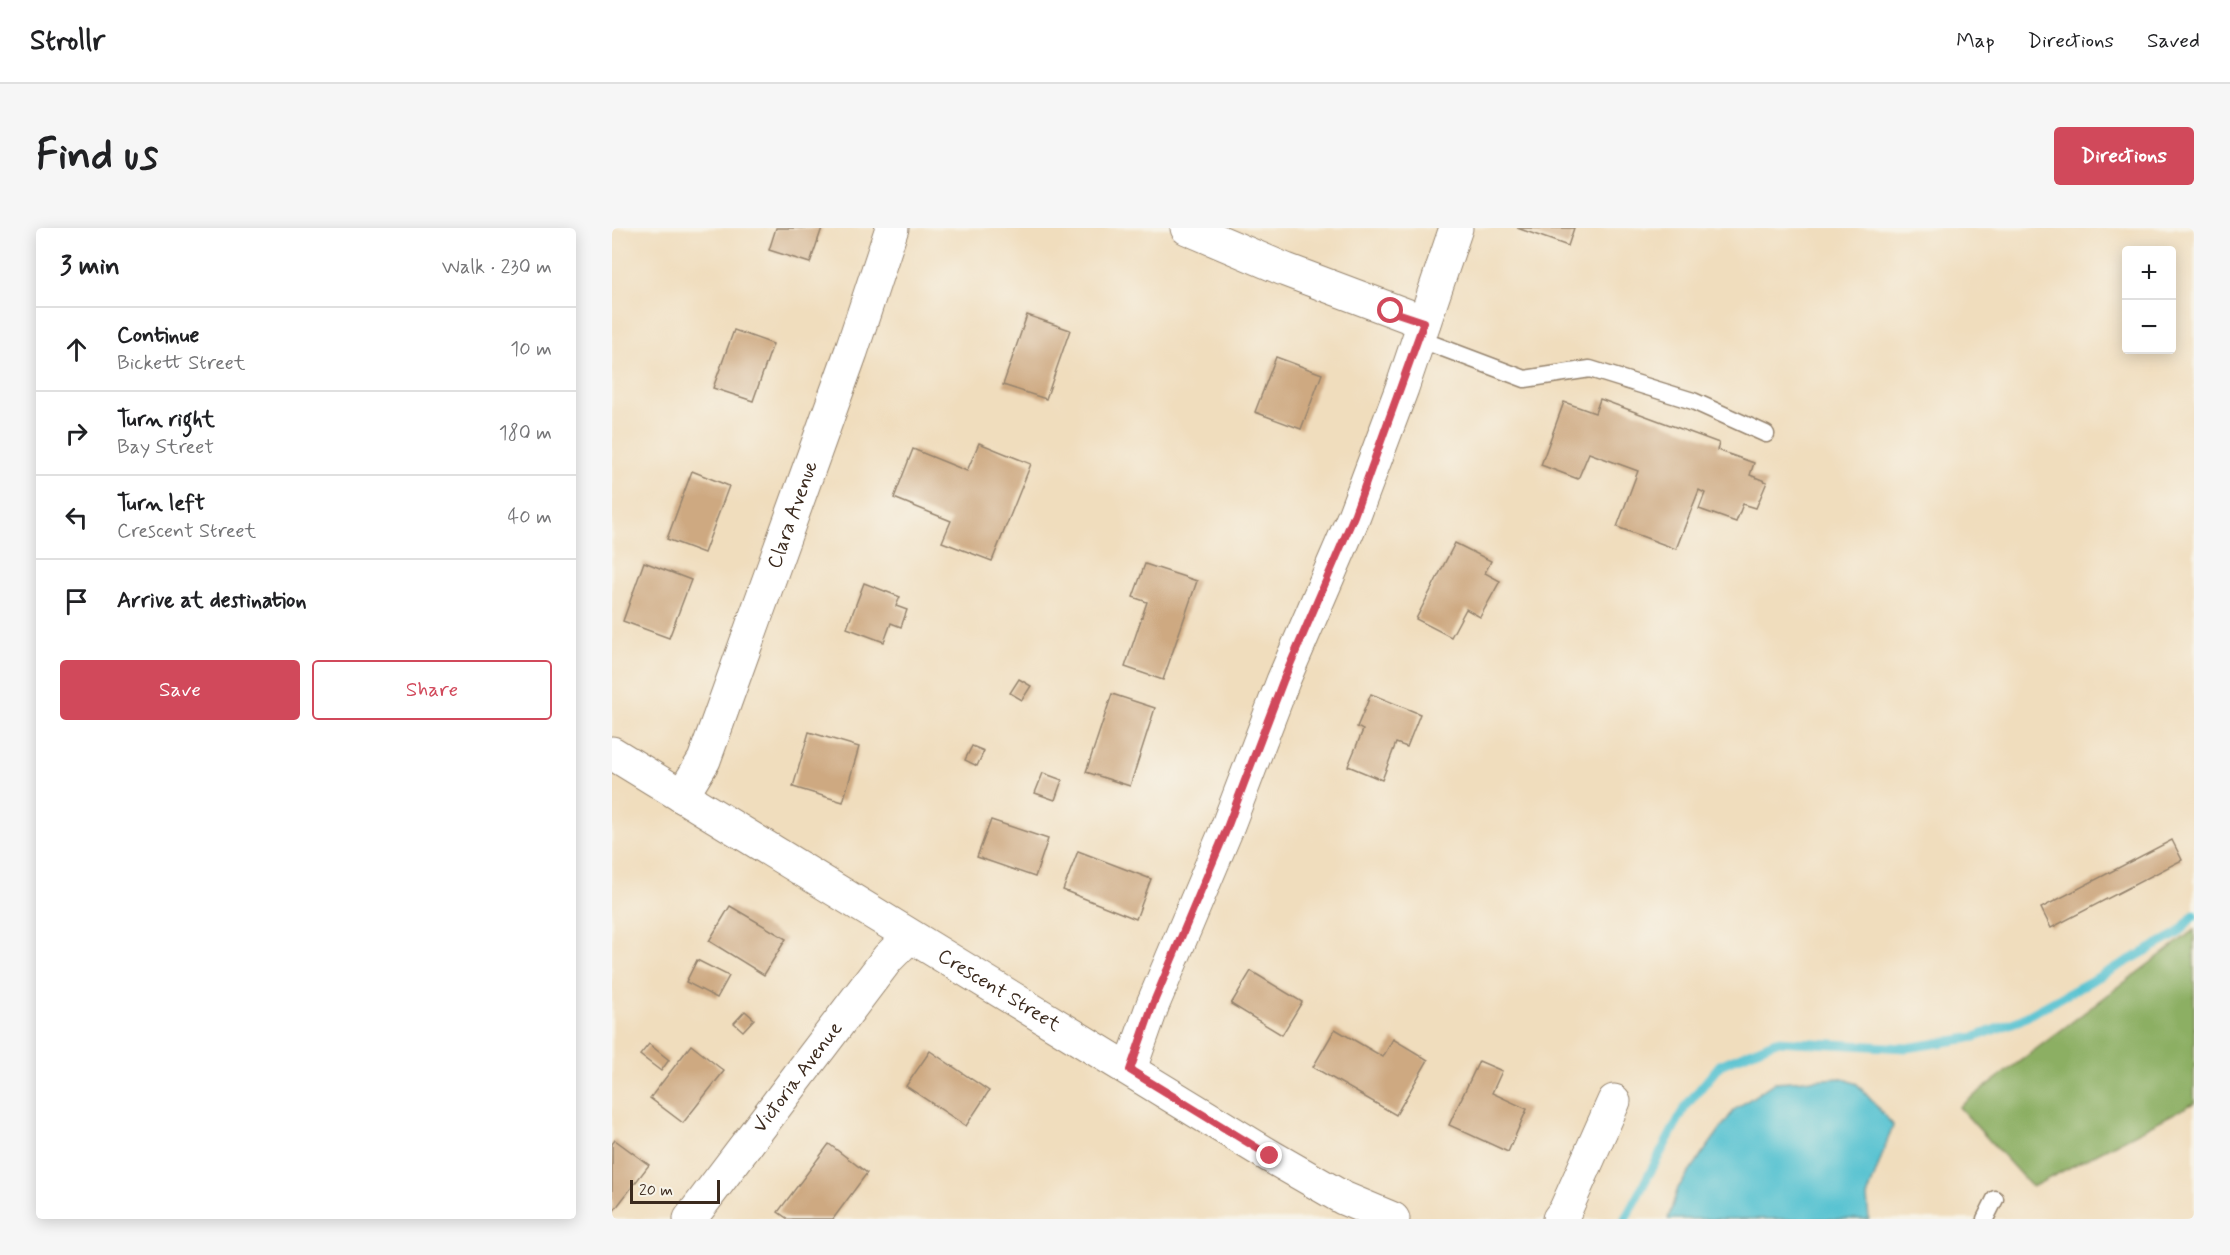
<!DOCTYPE html>
<html lang="en">
<head>
<meta charset="utf-8">
<style>
  body { margin:0; font-family:Mynerve,sans-serif; background:#f6f6f6; color:#202124 }
  .controls { position:absolute; right:18px; top:18px; display:grid; overflow:hidden; border-radius:6px; box-shadow:0 3px 15px #0003 }
  .controls button { width:54px; height:54px; display:grid; place-items:center; padding:0; border:0; border-bottom:2px solid #e0e0e0; background:#fff; color:#202124; font:30px sans-serif }
  .scale { position:absolute; left:18px; bottom:15px; width:90px; box-sizing:border-box; padding-left:6px; border:3px solid #3b2a1e; border-top:0; font-size:16px; line-height:21px; white-space:nowrap; color:#3b2a1e; -webkit-text-stroke:4px #f7f3e8; paint-order:stroke }
  .stop { position:absolute; width:18px; height:18px; margin:-14px; border:4px solid #d1495b; border-radius:50%; background:#fff }
  .stop.end { background:#d1495b; border-color:#fff; box-shadow:0 2px 6px #0008 }
  .list { margin:0; padding:0; list-style:none }
  h2 { display:flex; justify-content:space-between; align-items:center; height:78px; margin:0; padding:0 24px; font-size:26px }
  h2 small { font-size:20px; font-weight:400; color:#757577 }
  .list li { display:grid; grid-template-columns:39px 1fr auto; gap:18px; align-items:center; box-sizing:border-box; height:84px; padding:0 24px; border-top:2px solid #e0e0e0 }
  .list b { display:block; font-size:22px; white-space:nowrap }
  .list p { margin:0; font-size:20px; white-space:nowrap; color:#757577 }
  .list em { font-size:20px; font-style:normal; color:#757577 }
  .actions { display:flex; gap:12px; padding:18px 24px }
  .actions a { flex:1; padding:14px 0; border:2px solid #d1495b; border-radius:6px; text-align:center; font-size:21px; color:#d1495b }
  .actions .main { background:#d1495b; color:#fff }
  .icon { flex:none; width:33px; height:33px; fill:none; stroke:currentColor; stroke-width:2; stroke-linecap:round; stroke-linejoin:round }
  .map { position:relative; flex:none; width:1582px; height:991px; overflow:hidden; border-radius:6px }
  header { display:flex; align-items:center; gap:36px; box-sizing:border-box; height:84px; padding:0 30px; background:#fff; border-bottom:2px solid #e0e0e0 }
  header strong { font-size:28px }
  nav { display:flex; gap:33px; margin-inline-start:auto; font-size:21px }
  .intro { display:flex; align-items:center; justify-content:space-between; box-sizing:border-box; height:144px; padding:0 36px }
  h1 { margin:0; font-size:42px }
  .button { padding:15px 27px; border-radius:6px; background:#d1495b; color:#fff; font-size:21px; font-weight:700 }
  main { display:flex; gap:36px; padding:0 36px }
  aside { flex:1; background:#fff; border-radius:6px; box-shadow:0 3px 15px #0003 }
  .map>svg:first-child { display:block }
</style>
</head>
<body>
<header>
<strong>Strollr</strong>
<nav><a>Map</a><a>Directions</a><a>Saved</a></nav>
</header>
<div class="intro"><h1>Find us</h1><a class="button">Directions</a></div>
<main>
<aside>
<h2>3 min<small>Walk · 230 m</small></h2>
<ul class="list">
<li><svg class="icon" aria-label="ahead" viewBox="0 0 24 24"><path d="M12 20V5M6 11l6-6 6 6"/></svg><div><b>Continue</b><p>Bickett Street</p></div><em>10 m</em></li>
<li><svg class="icon" aria-label="right" viewBox="0 0 24 24"><path d="M7 20v-9h11M14 6l5 5-5 5"/></svg><div><b>Turn right</b><p>Bay Street</p></div><em>180 m</em></li>
<li><svg class="icon" aria-label="left" viewBox="0 0 24 24"><path d="M17 20v-9H6M10 6l-5 5 5 5"/></svg><div><b>Turn left</b><p>Crescent Street</p></div><em>40 m</em></li>
<li><svg class="icon" aria-label="arrive" viewBox="0 0 24 24"><path d="M6 21V4h12l-3 4 3 4H6"/></svg><div><b>Arrive at destination</b></div></li>
</ul>
<div class="actions"><a class="main">Save</a><a>Share</a></div>
</aside>
<div class="map">
<svg width="1582" height="991" viewBox="0 0 1582 991">
  <rect width="100%" height="100%" fill="#f7f3e8"/>
  <filter id="ink" filterUnits="userSpaceOnUse"><feTurbulence type="fractalNoise" baseFrequency=".0167" numOctaves="2"/><feDisplacementMap in="SourceGraphic" scale="12" xChannelSelector="R" yChannelSelector="G"/><feConvolveMatrix kernelMatrix="1 2 1 2 8 2 1 2 1" color-interpolation-filters="sRGB"/></filter>
  <filter id="wash" filterUnits="userSpaceOnUse"><feTurbulence type="fractalNoise" baseFrequency=".008" numOctaves="4" result="noise"/><feDisplacementMap in="SourceGraphic" scale="24" xChannelSelector="R" yChannelSelector="G"/><feGaussianBlur stdDeviation="1.35" result="paint"/><feColorMatrix in="noise" values="0 0 0 0 0 0 0 0 0 0 0 0 0 0 0 0 0 1.4 0 .05"/><feComposite in="paint" operator="in"/></filter>
  <g filter="url(#wash)">
    <rect width="100%" height="100%" fill="#f0ddbd"/>
    <path fill="#8caf63" stroke="#646c40" stroke-width="1.5" d="M1582 702V875L1420 959 1347 879Z"/>
    <path fill="#57c2d1" stroke="#497678" stroke-width="1.5" d="M1230 850 1245 856 1281 897 1255 969 1257 991H1056L1066 960 1122 882 1163 854Z"/>
    <g fill="none" stroke-linecap="round" stroke-linejoin="round">
      <path stroke="#57c2d1" stroke-width="9" d="M1013 991 1073 879 1108 837 1164 813 1295 820 1363 809 1408 792 1565 706 1582 687"/>
    </g>
    <g id="blocks">
      <g fill="#cea981">
        <path d="M164 0H210L198 35 157 22Z"/>
        <path d="M905 0H962L956 18Z"/>
        <path d="M415 87 458 102 434 171 391 157Z"/>
        <path d="M122 102 161 116 141 173 101 160Z"/>
        <path d="M664 129 710 146 689 201 643 184Z"/>
        <path d="M988 171 1107 215 1105 222 1142 235 1138 247 1155 254 1144 280 1131 276 1124 294 1087 281 1093 265 1087 262 1064 321 1005 299 1026 243 977 225 966 251 929 237 952 174 983 185Z"/>
        <path d="M367 215 419 236 380 333 330 314 339 293 282 270 301 221 355 243Z"/>
        <path d="M80 243 117 258 92 325 55 311Z"/>
        <path d="M843 315 879 333 873 345 888 353 868 389 854 381 839 409 804 391Z"/>
        <path d="M32 334 79 352 57 410 11 393Z"/>
        <path d="M533 336 585 353 551 452 513 439 535 374 521 369Z"/>
        <path d="M252 355 288 369 284 378 295 382 289 399 279 395 272 414 235 400Z"/>
        <path d="M407 451 419 458 410 472 398 465Z"/>
        <path d="M500 466 543 480 518 558 474 544Z"/>
        <path d="M759 466 808 486 795 519 784 515 770 552 736 538 751 502 745 499Z"/>
        <path d="M197 504 247 519 231 574 181 559Z"/>
        <path d="M360 518 372 523 365 538 353 532Z"/>
        <path d="M431 545 450 552 443 572 423 565Z"/>
        <path d="M379 592 436 611 423 649 365 629Z"/>
        <path d="M1560 612 1570 632 1439 700 1429 680Z"/>
        <path d="M466 623 539 651 524 691 451 662Z"/>
        <path d="M118 678 174 711 152 747 97 713Z"/>
        <path d="M85 732 117 748 105 770 74 754Z"/>
        <path d="M639 743 690 774 670 807 619 776Z"/>
        <path d="M133 783 142 791 131 803 122 795Z"/>
        <path d="M723 801 771 829 781 811 816 832 784 887 701 839Z"/>
        <path d="M37 816 57 832 49 843 28 827Z"/>
        <path d="M79 817 112 843 71 895 38 870Z"/>
        <path d="M318 823 377 863 354 898 294 858Z"/>
        <path d="M867 833 890 843 880 865 915 881 896 924 837 897Z"/>
        <path d="M3 912 37 937 0 985V916Z"/>
        <path d="M217 916 255 945 221 991H176L166 984Z"/>
      </g>
    </g>
  </g>
  <g filter="url(#ink)">
    <use href="#blocks" fill-opacity="0" stroke="#96846e" stroke-width="1.5"/>
    <g fill="none" stroke-linecap="round" stroke-linejoin="round">
      <defs>
        <g id="service">
          <path d="M807 111 913 151 978 141 1081 173 1154 206"/>
          <path d="M1373 991 1383 971"/>
        </g>
        <g id="minor">
          <path d="M575 0 674 42 812 94"/>
          <path id="s1" d="M0 525 658 928 731 970 781 991"/>
          <path id="s2" d="M70 568 92 532 239 124 280 0"/>
          <path d="M518 841 541 776 613 605 671 453 742 288 790 160 844 0"/>
          <path id="s3" d="M78 991 276 730 297 709"/>
          <path d="M947 991 953 983 1002 873"/>
        </g>
      </defs>
      <use href="#service" stroke="#96846e" stroke-width="19"/>
      <use href="#minor" stroke="#96846e" stroke-width="35"/>
      <use href="#service" stroke="#fff" stroke-width="16"/>
      <use href="#minor" stroke="#fff" stroke-width="33"/>
    </g>
  </g>
  <g fill="none" stroke-linecap="round" stroke-linejoin="round" filter="url(#ink)">
    <path stroke="#d1495b" stroke-width="8" d="M658 928 518 842 541 776 613 605 671 453 742 288 812 94 779 83"/>
  </g>
  <g text-anchor="middle" dominant-baseline="central" stroke-width="5" stroke-linejoin="round" paint-order="stroke">
    <g font-size="20" fill="#3b2a1e" stroke="#f7f3e8">
      <text stroke="none"><textPath href="#s2" startOffset="303">Clara Avenue</textPath></text>
      <text stroke="none"><textPath href="#s1" startOffset="454">Crescent Street</textPath></text>
      <text stroke="none"><textPath href="#s3" startOffset="178">Victoria Avenue</textPath></text>
    </g>
  </g>
</svg>
<div class="controls">
<button>+</button>
<button>−</button>
</div>
<div class="scale">20 m</div>
<div class="stop" style="left:779px;top:83px"></div>
<div class="stop end" style="left:658px;top:928px"></div>
</div>
</main>
</body>
</html>
